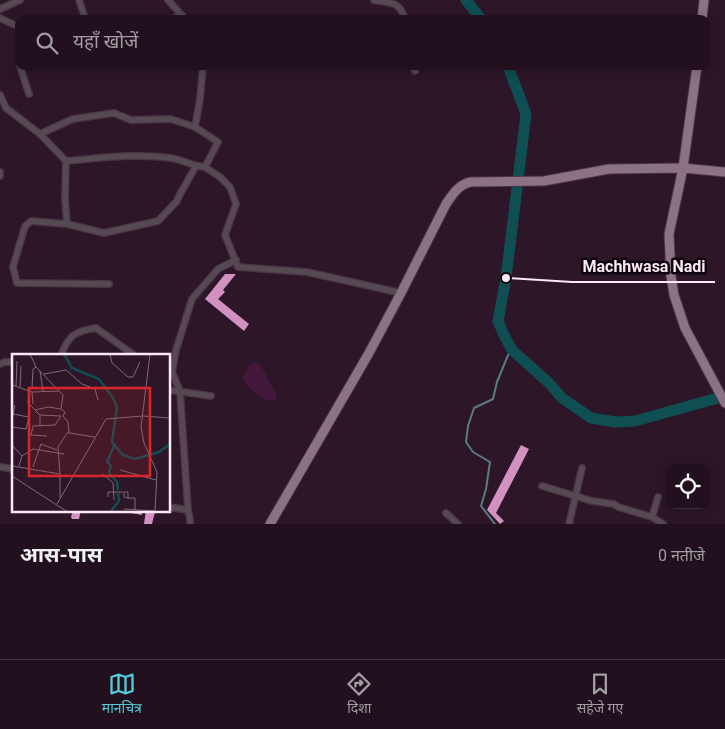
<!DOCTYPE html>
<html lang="hi">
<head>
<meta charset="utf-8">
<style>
  body { margin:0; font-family:Roboto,"Noto Sans Devanagari",sans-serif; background:#2e1e2b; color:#f1f3f6 }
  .controls { position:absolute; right:15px; bottom:15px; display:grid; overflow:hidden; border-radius:10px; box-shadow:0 2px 12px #0003 }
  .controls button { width:45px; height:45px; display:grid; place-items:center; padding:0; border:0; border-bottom:1px solid #3f303c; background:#22101e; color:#f1f3f6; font:25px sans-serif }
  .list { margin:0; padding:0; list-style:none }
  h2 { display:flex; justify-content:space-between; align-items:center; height:65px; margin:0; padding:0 20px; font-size:21px }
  h2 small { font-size:16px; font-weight:400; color:#a29da4 }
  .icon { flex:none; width:28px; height:28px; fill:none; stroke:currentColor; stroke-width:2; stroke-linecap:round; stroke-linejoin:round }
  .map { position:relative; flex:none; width:725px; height:524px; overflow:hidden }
  .search { position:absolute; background:#22101e; box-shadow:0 2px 12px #0003; left:15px; right:15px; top:15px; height:55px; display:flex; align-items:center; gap:12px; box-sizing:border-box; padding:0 18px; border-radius:10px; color:#a29da4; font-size:19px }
  .sheet { height:135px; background:#22101e }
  nav { display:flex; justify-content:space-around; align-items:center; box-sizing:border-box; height:70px; border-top:1px solid #3f303c; background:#22101e; font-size:14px; color:#a29da4 }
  nav a { display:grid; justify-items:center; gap:2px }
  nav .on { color:#52ccd6 }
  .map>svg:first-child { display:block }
</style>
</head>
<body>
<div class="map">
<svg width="725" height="524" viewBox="0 0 725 524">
  <rect width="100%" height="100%" fill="#2d1628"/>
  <path fill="#43183a" d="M254 362 260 364 277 395 275 400 268 401C261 398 246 387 243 379 243 376 244 373 246 371 248 367 250 364 254 362Z"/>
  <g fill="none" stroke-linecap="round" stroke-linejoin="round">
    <path stroke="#567d84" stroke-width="2" d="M495 524 481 506 486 489 490 462 473 452 466 442 468 426 474 408 493 399 497 382 511 348"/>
    <g stroke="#0f4e53" stroke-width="11">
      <path d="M466 0 481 19"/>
      <path d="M508 66 526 114 506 278 498 321 503 333 512 350 549 383 562 398 591 418 616 422 635 421 725 396"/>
    </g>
  </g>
  <g fill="#d391c1">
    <path d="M225 274H236L223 290 225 292 218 299 249 324 244 331 205 299Z"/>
    <path d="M521 445 529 449 496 513 504 521 500 524 487 510Z"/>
    <path d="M73 510H81L79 519H72L71 517Z"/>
    <path d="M120 510H142V515L120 511Z"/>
    <path d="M146 510H151V511L155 512 152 524H144Z"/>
  </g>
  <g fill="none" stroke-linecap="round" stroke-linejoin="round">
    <defs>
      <g id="street">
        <path d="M79 0 85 18"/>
        <path d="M168 0 185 19"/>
        <path d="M374 0C390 3 400 1 405 19"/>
        <path d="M0 9 20 0"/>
        <path d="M0 18 19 27"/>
        <path d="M172 19 182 15"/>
        <path d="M20 66 29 94"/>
        <path d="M203 66 200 99 195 127 218 142 205 167 220 177 230 187 236 204 225 235 238 267 307 272 401 293"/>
        <path d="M413 66 415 71"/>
        <path d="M0 95 6 108 40 134 66 161 65 199 67 224"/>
        <path d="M40 134 73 119 114 113 131 120 171 119 195 127"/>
        <path d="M66 161C101 158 136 153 171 158 184 160 192 166 205 167"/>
        <path d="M0 172V176"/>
        <path d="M109 284 17 283 13 267 25 226 31 221 67 224 104 233 158 221 177 201 179 196 196 166"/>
        <path d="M61 355C69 335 75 331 96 328L134 355"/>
        <path d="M0 364 5 362H14"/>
        <path d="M169 390 211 396"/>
        <path d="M0 467 14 469"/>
        <path d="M542 486 592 501 614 504 618 507 652 517 663 524"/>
        <path d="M169 507 188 510 180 391 172 372 176 350 192 299 218 269 236 260"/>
        <path d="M188 510 190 519V524"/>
        <path d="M446 513 458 524"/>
        <path d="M652 517 658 497"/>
        <path d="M569 524 582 468"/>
      </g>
      <g id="primary">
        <path d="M702 19 704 0"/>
        <path d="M697 66 683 168 669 234 671 276 674 295 685 328 725 403"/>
        <path d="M270 524 369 353 401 293 446 204C453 194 459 184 471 182L544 181 609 169 683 168 725 172"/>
      </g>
    </defs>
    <use href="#street" stroke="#4a3445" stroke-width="8"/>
    <use href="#primary" stroke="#4a3445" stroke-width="11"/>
    <use href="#street" stroke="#564952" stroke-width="5.5"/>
    <use href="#primary" stroke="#8b7284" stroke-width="9"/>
  </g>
  <g transform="translate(12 354)">
    <rect width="158" height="158" fill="#2d1628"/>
    <path fill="none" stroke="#0f4e53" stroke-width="2.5" d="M52 0 60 14 87 25 101 44 105 53 100 88 111 101 123 105 147 98 158 90M102 92 95 108 99 112 97 119 105 128 106 136M99 157 107 147 106 139"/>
    <path fill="none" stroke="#7f6b7a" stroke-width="1" d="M18 0 24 13 51 41 49 55 53 58 51 62 56 68 57 79 83 83M138 0 129 73 132 89 145 118 143 157M98 1 100 9 116 23H121L128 8M28 17 31 37M32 20 54 16 70 30 83 35 86 46M0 31 20 38 21 50M4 32 5 7M8 33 9 12M15 36 20 34 21 15 24 13M17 37 16 49 28 61V71M20 38 47 37M23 56 36 53 49 55M28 61 49 62M0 66 3 51M0 73 14 75 17 63 1 60M35 82 19 81 21 72 43 71 49 62M0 91 10 102 7 112M10 102 21 95 52 100M0 112 48 120 46 93 56 78M21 113 29 90 45 96M108 116 144 126M48 120V143M91 120 101 129 102 146M0 122 54 157M96 143V138H111M116 144V138H112V143L116 144H123V156M45 150 94 65 131 62 158 64M112 155 143 157"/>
    <path fill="#d62828" fill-opacity="0.15" stroke="#d62828" stroke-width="2.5" d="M17 34H138V122H17Z"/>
    <rect width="158" height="158" fill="none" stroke="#fbeaf6" stroke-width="2.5"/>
  </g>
  <path fill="none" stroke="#fbeaf6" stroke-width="2" d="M506 278L572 282H715"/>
  <circle fill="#fbeaf6" stroke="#0f060d" stroke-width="2" cx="506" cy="278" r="5"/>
  <g font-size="16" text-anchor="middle" font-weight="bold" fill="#fbeaf6" stroke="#0f060d" stroke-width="5" stroke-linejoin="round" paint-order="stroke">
    <text x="644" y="272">Machhwasa Nadi</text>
  </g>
</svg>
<div class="controls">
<button><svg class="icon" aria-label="locate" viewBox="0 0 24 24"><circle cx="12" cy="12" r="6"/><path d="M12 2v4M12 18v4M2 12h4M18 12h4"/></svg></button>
</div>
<div class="search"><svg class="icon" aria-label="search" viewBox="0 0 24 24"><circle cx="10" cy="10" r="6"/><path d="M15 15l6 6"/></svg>यहाँ खोजें</div>
</div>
<section class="sheet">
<h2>आस-पास<small>0 नतीजे</small></h2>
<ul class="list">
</ul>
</section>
<nav>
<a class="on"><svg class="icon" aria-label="map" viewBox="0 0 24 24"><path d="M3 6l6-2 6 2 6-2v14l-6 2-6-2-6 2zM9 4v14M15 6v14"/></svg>मानचित्र</a>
<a><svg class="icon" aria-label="directions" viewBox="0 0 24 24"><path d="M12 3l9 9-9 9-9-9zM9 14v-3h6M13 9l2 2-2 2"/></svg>दिशा</a>
<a><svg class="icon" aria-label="saved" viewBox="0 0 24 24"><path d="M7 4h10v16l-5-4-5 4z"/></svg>सहेजे गए</a>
</nav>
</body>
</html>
